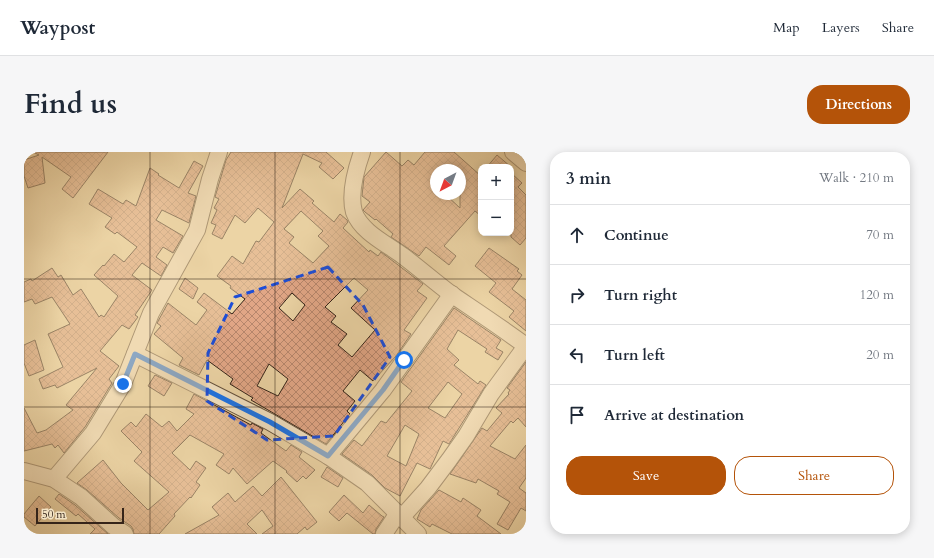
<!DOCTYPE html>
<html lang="en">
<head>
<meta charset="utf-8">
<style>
  body { margin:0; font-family:Cardo,serif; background:#f6f6f7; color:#1f2937 }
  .controls { position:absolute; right:12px; top:12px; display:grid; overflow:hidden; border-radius:8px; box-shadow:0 2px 10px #0003 }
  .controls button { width:36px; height:36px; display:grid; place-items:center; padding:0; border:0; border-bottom:1px solid #e0e1e3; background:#fff; color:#1f2937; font:20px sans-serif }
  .compass { position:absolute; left:406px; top:12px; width:36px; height:36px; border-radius:50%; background:#fff; box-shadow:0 2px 10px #0003; rotate:221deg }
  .scale { position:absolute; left:12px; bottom:10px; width:88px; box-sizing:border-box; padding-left:4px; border:2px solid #352419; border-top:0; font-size:11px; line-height:14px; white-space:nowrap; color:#352419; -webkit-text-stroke:3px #f3e3c4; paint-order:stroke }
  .stop { position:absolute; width:12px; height:12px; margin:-9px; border:3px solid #1a73e8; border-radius:50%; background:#fff }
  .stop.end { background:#1a73e8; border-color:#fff; box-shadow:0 1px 4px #0008 }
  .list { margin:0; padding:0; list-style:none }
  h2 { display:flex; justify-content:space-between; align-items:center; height:52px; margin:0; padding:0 16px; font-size:17px }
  h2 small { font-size:13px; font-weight:400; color:#747a83 }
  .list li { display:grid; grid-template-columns:26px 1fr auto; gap:12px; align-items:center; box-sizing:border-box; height:60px; padding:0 16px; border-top:1px solid #e0e1e3 }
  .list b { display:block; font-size:15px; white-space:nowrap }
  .list em { font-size:13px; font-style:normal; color:#747a83 }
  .actions { display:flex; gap:8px; padding:12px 16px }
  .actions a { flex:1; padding:9px 0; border:1px solid #b45309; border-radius:16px; text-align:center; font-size:14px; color:#b45309 }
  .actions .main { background:#b45309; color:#fff }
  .icon { flex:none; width:22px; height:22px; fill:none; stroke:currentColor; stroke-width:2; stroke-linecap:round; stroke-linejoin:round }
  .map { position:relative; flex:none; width:502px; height:382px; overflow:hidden; border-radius:16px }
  header { display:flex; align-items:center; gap:24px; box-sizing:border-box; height:56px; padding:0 20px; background:#fff; border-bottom:1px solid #e0e1e3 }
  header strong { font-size:19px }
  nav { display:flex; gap:22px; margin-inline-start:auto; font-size:14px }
  .intro { display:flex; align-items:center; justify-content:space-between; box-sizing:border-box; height:96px; padding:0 24px }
  h1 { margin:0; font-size:28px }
  .button { padding:10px 18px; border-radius:16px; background:#b45309; color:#fff; font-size:14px; font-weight:700 }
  main { display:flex; gap:24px; padding:0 24px }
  aside { flex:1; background:#fff; border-radius:16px; box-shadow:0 2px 10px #0003 }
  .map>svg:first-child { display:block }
</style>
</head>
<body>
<header>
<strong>Waypost</strong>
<nav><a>Map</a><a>Layers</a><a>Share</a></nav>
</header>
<div class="intro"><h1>Find us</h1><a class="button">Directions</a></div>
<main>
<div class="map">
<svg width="502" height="382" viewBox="0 0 502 382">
  <defs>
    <pattern id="building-cross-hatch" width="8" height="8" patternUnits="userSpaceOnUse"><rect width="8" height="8" fill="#e1a686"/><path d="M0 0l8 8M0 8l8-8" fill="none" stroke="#b7876d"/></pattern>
  </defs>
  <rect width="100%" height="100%" fill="#ecd4a5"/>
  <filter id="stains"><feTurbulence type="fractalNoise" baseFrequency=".005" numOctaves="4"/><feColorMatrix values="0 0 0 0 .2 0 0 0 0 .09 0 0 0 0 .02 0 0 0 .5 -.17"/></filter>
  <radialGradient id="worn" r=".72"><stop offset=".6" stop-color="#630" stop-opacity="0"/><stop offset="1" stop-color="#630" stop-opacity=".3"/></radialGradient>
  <g fill="url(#building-cross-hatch)" stroke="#352419" fill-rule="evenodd">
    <path d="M9 0H84L49 46 38 37 47 25 18 5 21 31 4 36 0 24V8L15 3Z"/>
    <path d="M207 0H302L320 16 309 27 295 15 298 11 279 2 258 56 276 37 290 49 288 51 310 70 316 62 323 68 324 70 319 76 345 100 346 98 354 104 357 100 399 132 393 139 403 146 380 178 387 182 372 204 349 229 336 218 319 239 331 249 323 259 326 262 302 292 227 248 229 246 206 232 209 227 183 208 175 223 155 213 159 206 130 182 137 174 133 171 144 151 172 173 183 158 173 150 180 141 208 162 221 147 206 136 207 134 193 124 208 104 219 112 232 89 235 90 250 70 234 56 221 71 211 63 198 87 188 82 192 73 187 71 193 58 190 56 195 47 191 45 202 8ZM277 59 299 79 294 84 305 94 289 111 265 91 270 85 260 77ZM330 126 344 138 327 156 351 178 328 205 314 193 323 182 307 170 312 164 301 155ZM268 141 281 153 269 169 255 156ZM245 212 264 227 254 244 233 234Z"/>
    <path d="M362 0 378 14 384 8 390 13 401 0H430L457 24V64L451 59 420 94 432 104 425 113 402 95 395 104 367 85 369 82 352 67 351 68 341 60 339 58 346 50 338 44 340 25ZM412 18H436V56L421 42H412Z"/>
    <path d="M473 3 487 15H463Z"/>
    <path d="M170 9 179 14 164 41 172 44 165 71 138 58 132 68 159 84 149 101 139 95 132 105 143 113 137 124 118 111 108 123 128 138 111 163 114 165 105 177 98 173 76 199 95 214 85 227 88 231 61 275 40 301 34 293 31 296 28 292 0 299V256L13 281 22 278 49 258 42 253 73 216 33 236 31 233 19 237 15 227 39 215 24 182 46 172 28 145 11 152 8 147 0 150V130L7 127 8 129 28 116 34 125 37 123 49 143 57 137 75 165 77 163 80 165 94 144 70 123 79 113 80 114 90 102 100 110 113 95 93 80 91 82 81 75 88 66 65 52 74 37 99 52 102 48 112 54 126 16 135 22 134 23 155 36Z"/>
    <path d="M487 21 498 31 494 35 502 43V86L496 93 487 85Z"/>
    <path d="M465 96 495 117 493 119 498 123 488 137 502 148V179L485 165 490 159 465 140 472 131 451 114Z"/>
    <path d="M161 126 174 136 169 147 155 137Z"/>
    <path d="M430 156 477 188 472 196 479 200 474 208 461 200 463 197 434 178 423 197 435 208 430 213 454 232 456 229 462 233 425 292 419 289 406 317 393 311 376 344 361 336 348 323 318 302 330 288 338 294 357 269 362 271 388 239 377 230ZM424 230 438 242 421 266 404 256ZM381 273 395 282 382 314 363 304Z"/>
    <path d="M11 188 20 218 5 224 0 211V193Z"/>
    <path d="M502 210V275L494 266 489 271 487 269 466 294 491 307 502 293V326L495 336 502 341V359L497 356 484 378 473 372 486 350 473 342 475 339 454 327 452 331 426 322 458 276 463 279 478 261 472 256 485 242 484 241 486 238 483 236Z"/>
    <path d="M131 223 148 231 140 244 124 234Z"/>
    <path d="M170 242 227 273 228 271 239 277 237 281 262 299 267 293 278 300 275 305 291 318 282 327 279 324 273 330 262 320 263 319 249 309 223 332 209 316 205 322 192 313 200 302 166 283 148 301 166 318 172 309 182 316 172 330 176 333 167 346 166 345 150 362 151 364 135 382H110L109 377 107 374 95 366 63 338 53 331 79 308 97 331 124 358 145 340 110 309 118 300 97 279 107 270 112 275 122 262 138 275 145 269 153 279 170 262 162 257Z"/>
    <path d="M303 315 319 326 314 335 297 325Z"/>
    <path d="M257 325 293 370 283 378 281 375 273 382H238L249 374 238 358 223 372 233 382H161L195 363 188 355 204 341 211 350 229 334 238 344Z"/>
    <path d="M415 338 437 350 439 346 457 358 453 364 477 382H428L408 372 406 375 393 367 397 358Z"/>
    <path d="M35 342 51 353 84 382H66L71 377 54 362 52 364 31 347Z"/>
    <path d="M320 343 339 361 345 353 358 364 360 365 352 377 351 382H349L323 361 315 369 305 360Z"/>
    <path d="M15 344 27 355 11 374 0 365V362Z"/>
  </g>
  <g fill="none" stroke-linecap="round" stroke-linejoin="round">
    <defs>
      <g id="minor">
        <path d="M338 0C332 17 325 42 330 60 337 80 363 92 379 104 395 116 411 130 427 142 452 159 478 176 502 194"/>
        <path d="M489 0 502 11"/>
        <path d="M111 202 246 270 304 304 343 331 394 382"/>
        <path d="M304 304 359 238 428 142"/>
        <path d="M0 319 30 327 57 345 89 374 101 382"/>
        <path d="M30 327 69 281 99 232 127 161 173 78 186 27 195 0"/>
        <path d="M378 365 404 336 425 308 442 284 467 242 502 194"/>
        <path d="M360 382 374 361"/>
      </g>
    </defs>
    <use href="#minor" stroke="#63503c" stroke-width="18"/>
    <use href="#minor" stroke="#f3e3c4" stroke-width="16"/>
  </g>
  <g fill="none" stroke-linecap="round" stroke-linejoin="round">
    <path stroke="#1a73e8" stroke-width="5" d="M99 232 111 202 246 270 304 304 359 238 380 208"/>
  </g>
  <path d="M0 0H502V382H0ZM304 115 339 153 366 205 310 284 243 288 183 249 184 201 211 145Z" fill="#ecd4a5" fill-opacity=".55" fill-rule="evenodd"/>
  <path fill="none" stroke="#1d4ed8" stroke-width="3" stroke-dasharray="8 5" stroke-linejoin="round" d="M304 115 339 153 366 205 310 284 243 288 183 249 184 201 211 145Z"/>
  <path fill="none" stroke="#352419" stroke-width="1" stroke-opacity="0.55" d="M126 0V382M251 0V382M376 0V382M0 127H502M0 255H502"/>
  <rect width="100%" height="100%" filter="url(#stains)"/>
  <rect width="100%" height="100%" fill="url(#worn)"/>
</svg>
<div class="controls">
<button>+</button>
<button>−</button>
</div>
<svg class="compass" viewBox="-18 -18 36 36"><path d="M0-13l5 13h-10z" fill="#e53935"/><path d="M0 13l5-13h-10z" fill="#747a83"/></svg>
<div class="scale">50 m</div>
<div class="stop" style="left:380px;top:208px"></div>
<div class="stop end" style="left:99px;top:232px"></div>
</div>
<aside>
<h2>3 min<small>Walk · 210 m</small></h2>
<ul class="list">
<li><svg class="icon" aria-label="ahead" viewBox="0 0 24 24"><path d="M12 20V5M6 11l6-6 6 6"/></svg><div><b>Continue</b></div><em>70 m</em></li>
<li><svg class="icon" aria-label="right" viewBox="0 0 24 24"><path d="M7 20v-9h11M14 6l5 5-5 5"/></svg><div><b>Turn right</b></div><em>120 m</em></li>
<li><svg class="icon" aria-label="left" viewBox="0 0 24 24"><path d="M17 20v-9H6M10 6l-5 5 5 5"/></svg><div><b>Turn left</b></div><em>20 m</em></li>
<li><svg class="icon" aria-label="arrive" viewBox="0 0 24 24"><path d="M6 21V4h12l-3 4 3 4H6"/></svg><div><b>Arrive at destination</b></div></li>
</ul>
<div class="actions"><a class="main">Save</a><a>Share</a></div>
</aside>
</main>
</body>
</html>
